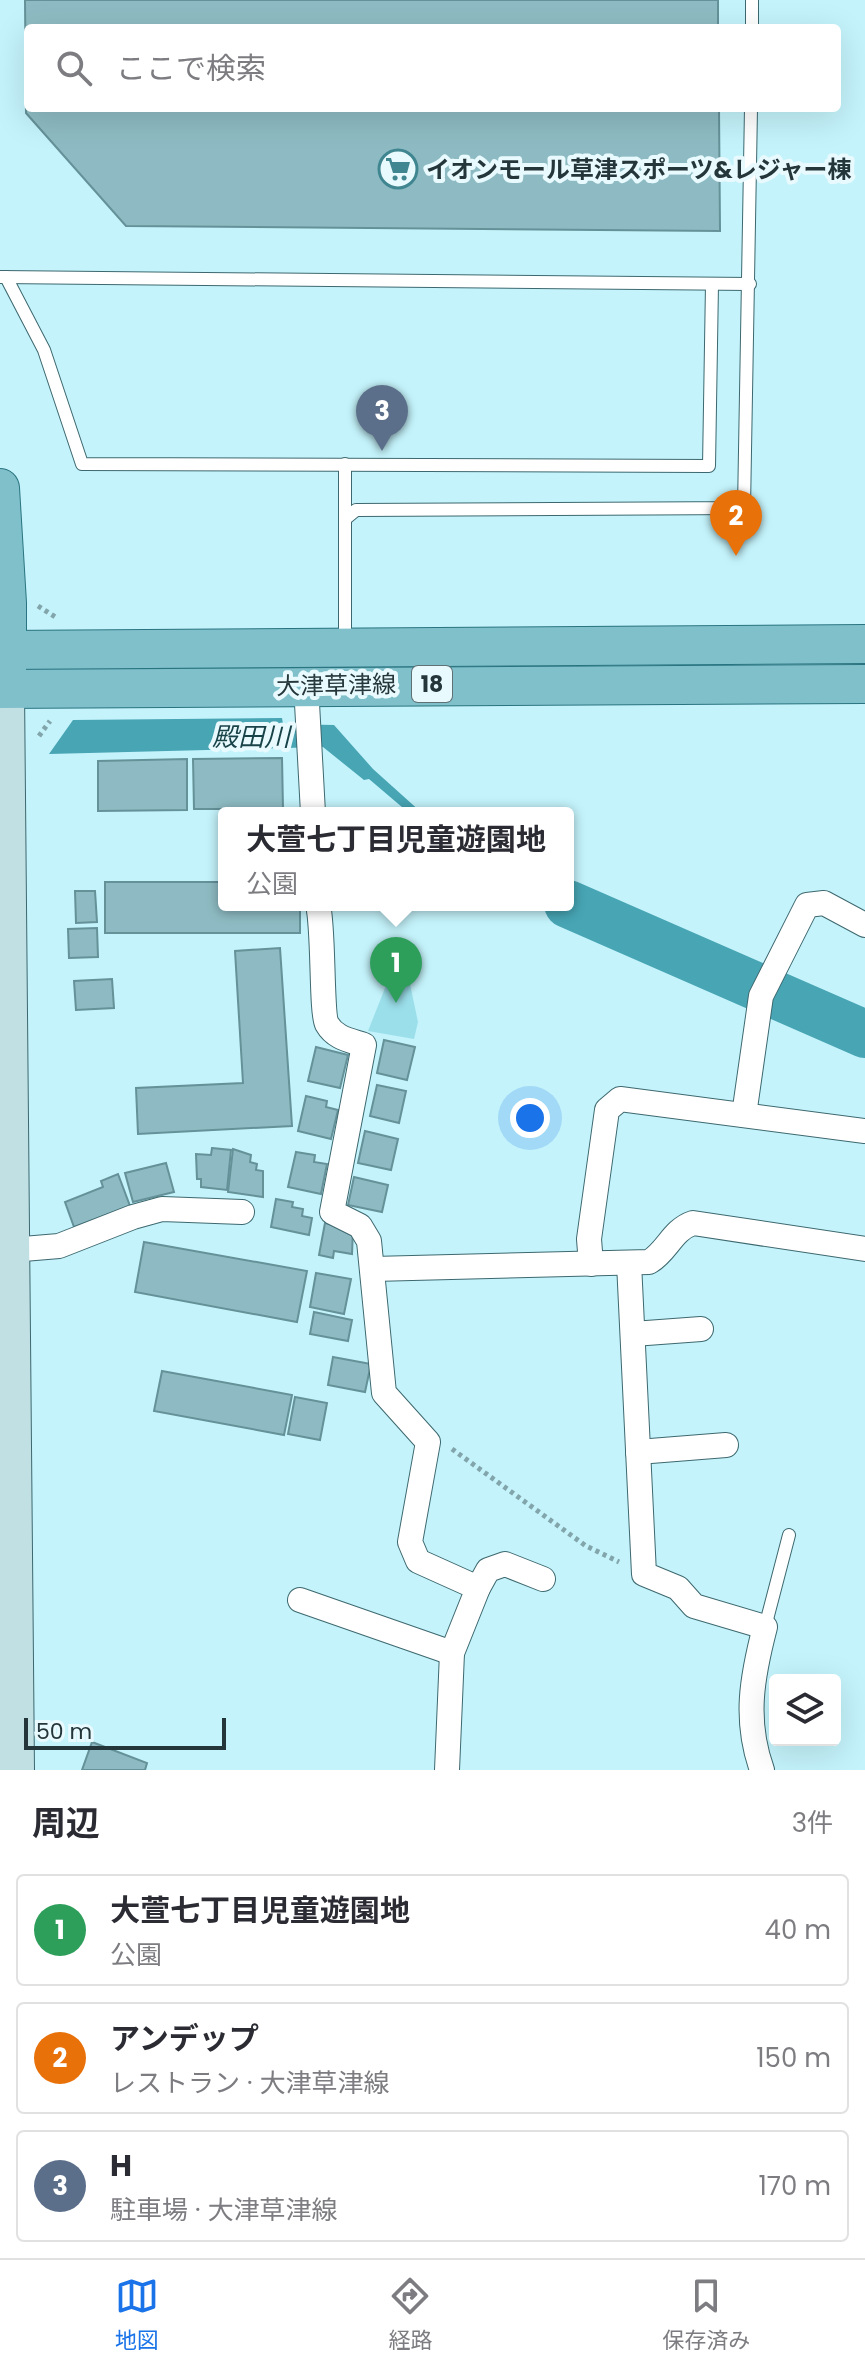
<!DOCTYPE html>
<html lang="ja">
<head>
<meta charset="utf-8">
<style>
  body { margin:0; font-family:Poppins,"Noto Sans JP",sans-serif; background:#f2f2f3; color:#2b2b33 }
  .controls { position:absolute; right:24px; bottom:24px; display:grid; overflow:hidden; border-radius:8px; box-shadow:0 8px 32px #0002 }
  .controls button { width:72px; height:72px; display:grid; place-items:center; padding:0; border:0; border-bottom:2px solid #e1e1e2; background:#fff; color:#2b2b33; font:40px sans-serif }
  .scale { position:absolute; left:24px; bottom:20px; width:202px; box-sizing:border-box; padding-left:8px; border:4px solid #243639; border-top:0; font-size:22px; line-height:28px; white-space:nowrap; color:#243639; -webkit-text-stroke:6px #e8fafe; paint-order:stroke }
  .you { position:absolute; left:530px; top:1118px; width:28px; height:28px; margin:-20px; border:6px solid #fff; border-radius:50%; background:#1a73e8; box-shadow:0 0 0 12px #1a73e833 }
  .badge { display:grid; place-items:center; width:52px; height:52px; border-radius:50%; background:#1a73e8; color:#fff; font-size:26px; font-weight:700 }
  .pin { position:absolute; translate:-50% -66px; filter:drop-shadow(0 2px 4px #0008) }
  .pin::after { content:''; position:absolute; top:42px; width:28px; height:24px; background:inherit; clip-path:polygon(0 0,100% 0,50% 100%) }
  .popup { position:absolute; left:218px; top:807px; width:356px; height:104px; box-sizing:border-box; display:grid; place-content:center; border-radius:8px; background:#fff; filter:drop-shadow(0 2px 6px #0005); font-size:26px; white-space:nowrap; color:#7c7c81 }
  .popup b { font-size:30px; color:#2b2b33 }
  .popup::after { content:''; position:absolute; left:50%; top:100%; margin-left:-16px; border:16px solid transparent; border-top-color:#fff }
  .list { margin:0; padding:0; list-style:none }
  h2 { display:flex; justify-content:space-between; align-items:center; height:104px; margin:0; padding:0 32px; font-size:34px }
  h2 small { font-size:26px; font-weight:400; color:#7c7c81 }
  .list li { display:grid; grid-template-columns:52px 1fr auto; gap:24px; align-items:center; box-sizing:border-box; height:112px; margin:0 16px 16px; padding:0 16px; border:2px solid #e1e1e2; border-radius:8px }
  .list b { display:block; font-size:30px; white-space:nowrap }
  .list p { margin:0; font-size:26px; white-space:nowrap; color:#7c7c81 }
  .list em { font-size:26px; font-style:normal; color:#7c7c81 }
  .icon { flex:none; width:44px; height:44px; fill:none; stroke:currentColor; stroke-width:2; stroke-linecap:round; stroke-linejoin:round }
  .map { position:relative; flex:none; width:865px; height:1770px; overflow:hidden }
  .search { position:absolute; background:#fff; box-shadow:0 8px 32px #0002; left:24px; right:24px; top:24px; height:88px; display:flex; align-items:center; gap:20px; box-sizing:border-box; padding:0 28px; border-radius:8px; color:#7c7c81; font-size:30px }
  .sheet { height:488px; background:#fff }
  nav { display:flex; justify-content:space-around; align-items:center; box-sizing:border-box; height:112px; border-top:2px solid #e1e1e2; background:#fff; font-size:22px; color:#7c7c81 }
  nav a { display:grid; justify-items:center; gap:4px }
  nav .on { color:#1a73e8 }
  .map>svg:first-child { display:block }
</style>
</head>
<body>
<div class="map">
<svg width="865" height="1770" viewBox="0 0 865 1770">
  <rect width="100%" height="100%" fill="#c4f3fb"/>
  <path fill="#9bdfea" d="M389 978 410 984 418 1022 414 1039 368 1031Z"/>
  <path fill="#47a5b4" d="M282 718 283 724 334 725 373 769 422 813H409L369 779 364 780 323 747 49 754 73 720Z"/>
  <g fill="none" stroke-linecap="round" stroke-linejoin="round">
    <path stroke="#47a5b4" stroke-width="48" d="M568 904 865 1034"/>
  </g>
  <g fill="#8ebbc3" stroke="#659199" stroke-width="2">
    <path d="M25 0H718V28H28V108H719L720 231 126 226 26 113Z"/>
    <path d="M282 758 283 809H194L193 759Z"/>
    <path d="M187 759V810L98 811V761Z"/>
    <path d="M105 882H224V905H300V933H105Z"/>
    <path d="M75 891H95L97 922 76 923Z"/>
    <path d="M97 928 98 957 69 958 68 929Z"/>
    <path d="M280 948 292 1126 138 1134 136 1088 243 1083 235 951Z"/>
    <path d="M112 979 114 1008 76 1010 74 981Z"/>
    <path d="M384 1040 415 1047 407 1080 377 1073Z"/>
    <path d="M316 1047 348 1055 340 1088 308 1081Z"/>
    <path d="M377 1085 406 1091 399 1123 370 1116Z"/>
    <path d="M306 1096 327 1101 326 1107 338 1110 331 1139 298 1131Z"/>
    <path d="M365 1131 398 1139 391 1170 358 1163Z"/>
    <path d="M212 1148 231 1150 227 1190 201 1187V1179H197L196 1154 211 1155Z"/>
    <path d="M233 1149 251 1155 250 1162 257 1164 256 1170 263 1171V1197L228 1192Z"/>
    <path d="M296 1152 315 1155 314 1162 327 1164 321 1194 288 1187Z"/>
    <path d="M166 1163 174 1192 133 1202 125 1173Z"/>
    <path d="M118 1174 130 1206 74 1227 65 1202 103 1187 101 1181Z"/>
    <path d="M354 1177 388 1185 382 1212 348 1205Z"/>
    <path d="M276 1199 293 1202 292 1207 303 1209 302 1216 312 1218 309 1235 271 1227Z"/>
    <path d="M325 1223 353 1229 352 1254 334 1251 333 1258 319 1255Z"/>
    <path d="M144 1242 307 1271 297 1322 135 1292Z"/>
    <path d="M316 1273 351 1279 344 1314 310 1307Z"/>
    <path d="M314 1312 352 1320 348 1341 310 1334Z"/>
    <path d="M333 1357 371 1364 365 1392 328 1385Z"/>
    <path d="M162 1371 292 1395 284 1435 154 1411Z"/>
    <path d="M295 1397 327 1403 320 1440 288 1434Z"/>
    <path d="M92 1742 147 1763 145 1770H82Z"/>
  </g>
  <g fill="none" stroke-linecap="round" stroke-linejoin="round">
    <defs>
      <g id="lane">
        <path d="M752 28V0"/>
        <path d="M0 277 750 284"/>
        <path d="M6 277 44 350 82 464 709 466 712 284"/>
        <path d="M345 464V519"/>
        <path d="M345 642V519L356 510 744 508 751 108"/>
        <path d="M765 1627 789 1535"/>
      </g>
      <g id="street">
        <path d="M306 685 313 813"/>
        <path d="M318 905C324 929 321 1013 327 1024 335 1038 349 1040 364 1045L332 1212 360 1226 369 1241 384 1393 428 1442 410 1542 418 1561 478 1588 452 1653 447 1770"/>
        <path d="M744 1115 761 996 807 905 824 903 865 925"/>
        <path d="M11 1250 59 1246 133 1217 162 1209 242 1212"/>
        <path d="M629 1263 644 1574 678 1588 694 1606 765 1627C752 1677 744 1720 762 1770"/>
        <path d="M591 1264 589 1239 607 1110 620 1099 865 1131"/>
        <path d="M373 1269 649 1262C667 1252 672 1230 693 1223L865 1249"/>
        <path d="M633 1334 701 1329"/>
        <path d="M638 1452 726 1445"/>
        <path d="M478 1588 488 1570 505 1564 543 1579"/>
        <path d="M300 1600 452 1653"/>
      </g>
      <path id="secondary" d="M7 689 17 1770"/>
      <g id="primary">
        <path d="M0 488 7 603V674"/>
        <path d="M0 650 865 644"/>
        <path d="M0 689 865 684"/>
      </g>
    </defs>
    <use href="#lane" stroke="#3d686f" stroke-width="14"/>
    <use href="#street" stroke="#3d686f" stroke-width="26"/>
    <use href="#secondary" stroke="#3d686f" stroke-width="36"/>
    <use href="#primary" stroke="#297480" stroke-width="40"/>
    <g stroke="#82a5ab" stroke-width="5" stroke-dasharray="4 4" stroke-linecap="butt">
      <path d="M38 606 57 618"/>
      <path d="M39 736 50 721"/>
      <path d="M452 1449 586 1546 619 1562"/>
    </g>
    <use href="#lane" stroke="#fff" stroke-width="12"/>
    <use href="#street" stroke="#fff" stroke-width="24"/>
    <use href="#secondary" stroke="#c0e0e4" stroke-width="34"/>
    <use href="#primary" stroke="#80c0ca" stroke-width="38"/>
  </g>
  <defs>
    <symbol id="supermarket-ring" viewBox="-11 -11 22 22"><circle r="9.5" fill="#e8fafe" stroke="#408691" stroke-width="1.5"/><path d="M-6-5.5h2.5l.6 2H6L4.5 2H-2.5L-4.4-4H-6ZM-1.5 3.2a1.3 1.3 0 1 0 .1 0ZM3 3.2a1.3 1.3 0 1 0 .1 0Z" fill="#408691"/></symbol>
  </defs>
  <g fill-rule="evenodd">
    <use href="#supermarket-ring" x="376" y="147" width="44" height="44"/>
  </g>
  <g text-anchor="middle" dominant-baseline="central" stroke-width="8" stroke-linejoin="round" paint-order="stroke">
    <rect fill="#e8fafe" stroke="#5f7174" stroke-width="2" x="412" y="666" width="40" height="36" rx="6"/>
    <g font-size="22" font-weight="bold" fill="#243639">
      <text x="432" y="684">18</text>
    </g>
    <g font-size="24" font-weight="bold" fill="#243639" stroke="#e8fafe" text-anchor="start">
      <text x="426" y="169">イオンモール草津スポーツ&amp;レジャー棟</text>
    </g>
    <g font-size="24" fill="#243639" stroke="#e8fafe">
      <text transform="translate(336 685) rotate(-1)">大津草津線</text>
    </g>
    <g font-size="26" font-style="italic" fill="#184349" stroke="#e8fafe">
      <text x="251" y="737">殿田川</text>
    </g>
  </g>
</svg>
<div class="controls">
<button><svg class="icon" aria-label="layers" viewBox="0 0 24 24"><path d="M12 4l9 5-9 5-9-5zM3 14l9 5 9-5"/></svg></button>
</div>
<div class="scale">50 m</div>
<div class="you"></div>
<div class="pin badge" style="left:396px;top:1003px;background:#2e9e5b">1</div>
<div class="popup"><b>大萱七丁目児童遊園地</b>公園</div>
<div class="pin badge" style="left:736px;top:556px;background:#e8710a">2</div>
<div class="pin badge" style="left:382px;top:451px;background:#5c6f8a">3</div>
<div class="search"><svg class="icon" aria-label="search" viewBox="0 0 24 24"><circle cx="10" cy="10" r="6"/><path d="M15 15l6 6"/></svg>ここで検索</div>
</div>
<section class="sheet">
<h2>周辺<small>3件</small></h2>
<ul class="list">
<li><span class="badge" style="background:#2e9e5b">1</span><div><b>大萱七丁目児童遊園地</b><p>公園</p></div><em>40 m</em></li>
<li><span class="badge" style="background:#e8710a">2</span><div><b>アンデップ</b><p>レストラン · 大津草津線</p></div><em>150 m</em></li>
<li><span class="badge" style="background:#5c6f8a">3</span><div><b>H</b><p>駐車場 · 大津草津線</p></div><em>170 m</em></li>
</ul>
</section>
<nav>
<a class="on"><svg class="icon" aria-label="map" viewBox="0 0 24 24"><path d="M3 6l6-2 6 2 6-2v14l-6 2-6-2-6 2zM9 4v14M15 6v14"/></svg>地図</a>
<a><svg class="icon" aria-label="directions" viewBox="0 0 24 24"><path d="M12 3l9 9-9 9-9-9zM9 14v-3h6M13 9l2 2-2 2"/></svg>経路</a>
<a><svg class="icon" aria-label="saved" viewBox="0 0 24 24"><path d="M7 4h10v16l-5-4-5 4z"/></svg>保存済み</a>
</nav>
</body>
</html>
